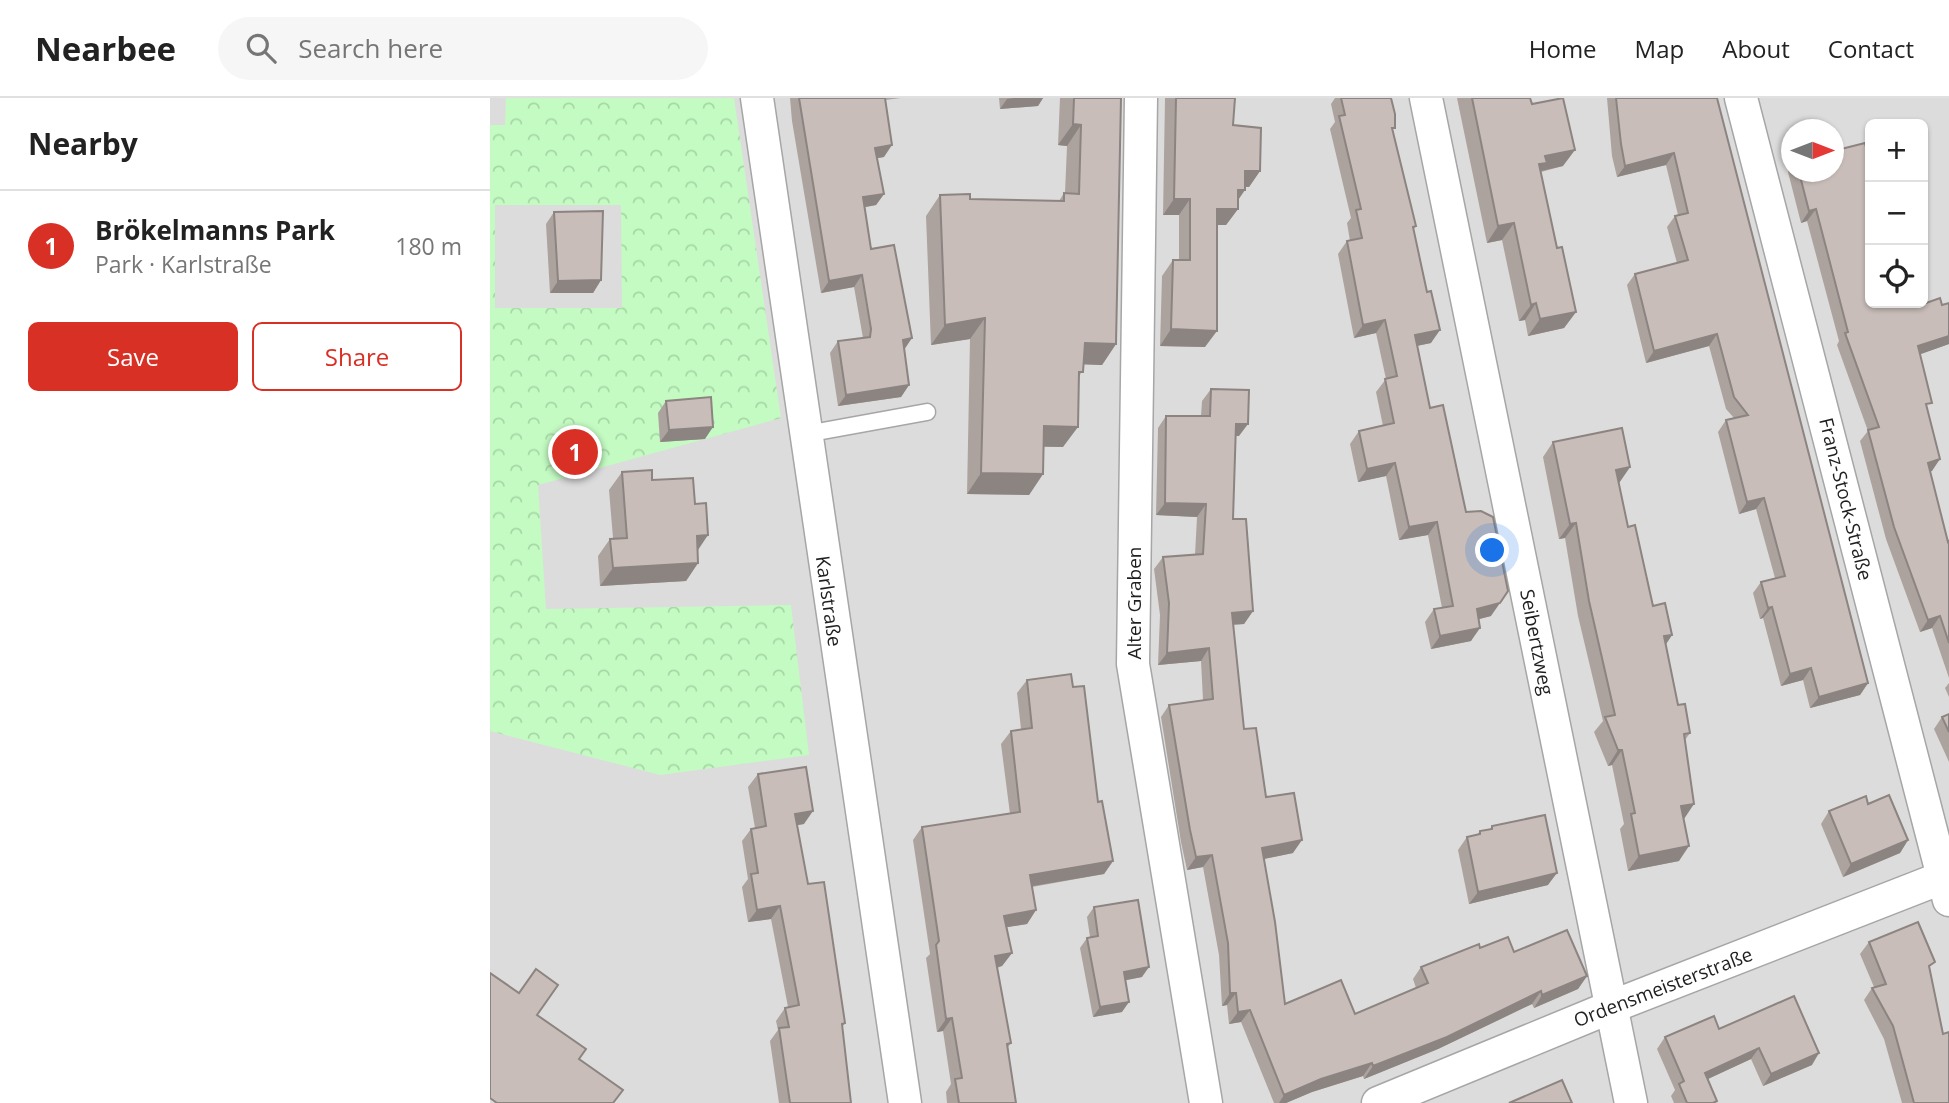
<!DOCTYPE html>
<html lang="en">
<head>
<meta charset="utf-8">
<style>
  body { margin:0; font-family:"Open Sans",sans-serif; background:#f6f6f6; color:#222 }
  .controls { position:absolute; right:21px; top:21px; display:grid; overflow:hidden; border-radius:10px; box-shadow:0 2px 5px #0004 }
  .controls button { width:63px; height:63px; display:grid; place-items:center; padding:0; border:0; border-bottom:2px solid #e0e0e0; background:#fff; color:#222; font:35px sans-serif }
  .compass { position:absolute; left:1291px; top:21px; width:63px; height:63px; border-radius:50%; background:#fff; box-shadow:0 2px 5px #0004; rotate:90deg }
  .you { position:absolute; left:1003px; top:453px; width:24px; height:24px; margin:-18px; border:5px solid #fff; border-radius:50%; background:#1a73e8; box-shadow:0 0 0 10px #1a73e833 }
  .badge { display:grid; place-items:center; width:46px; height:46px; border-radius:50%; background:#d93025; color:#fff; font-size:23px; font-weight:700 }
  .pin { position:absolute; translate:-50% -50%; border:4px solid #fff; box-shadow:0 2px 7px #0006 }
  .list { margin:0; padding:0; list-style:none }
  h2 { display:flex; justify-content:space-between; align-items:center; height:91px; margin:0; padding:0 28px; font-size:30px }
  h2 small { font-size:23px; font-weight:400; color:#767676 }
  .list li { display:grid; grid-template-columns:46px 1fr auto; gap:21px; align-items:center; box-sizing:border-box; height:112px; padding:0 28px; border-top:2px solid #e0e0e0 }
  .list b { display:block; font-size:26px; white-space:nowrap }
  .list p { margin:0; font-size:23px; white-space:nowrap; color:#767676 }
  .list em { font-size:23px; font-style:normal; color:#767676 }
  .actions { display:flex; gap:14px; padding:21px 28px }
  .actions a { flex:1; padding:16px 0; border:2px solid #d93025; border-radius:10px; text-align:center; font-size:24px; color:#d93025 }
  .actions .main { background:#d93025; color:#fff }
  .icon { flex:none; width:38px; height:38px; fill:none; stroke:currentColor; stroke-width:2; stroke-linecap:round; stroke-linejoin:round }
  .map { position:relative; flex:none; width:1459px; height:1005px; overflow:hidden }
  header { display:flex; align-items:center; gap:42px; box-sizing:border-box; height:98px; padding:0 35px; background:#fff; border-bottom:2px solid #e0e0e0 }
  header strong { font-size:33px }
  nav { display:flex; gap:38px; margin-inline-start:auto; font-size:24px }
  .search { width:490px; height:63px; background:#f6f6f6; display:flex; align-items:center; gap:18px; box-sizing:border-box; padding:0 24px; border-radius:38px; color:#767676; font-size:26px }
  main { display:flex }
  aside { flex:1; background:#fff }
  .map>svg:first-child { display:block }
</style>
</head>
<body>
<header>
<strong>Nearbee</strong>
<div class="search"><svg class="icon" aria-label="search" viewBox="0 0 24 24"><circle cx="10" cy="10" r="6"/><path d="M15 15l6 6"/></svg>Search here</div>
<nav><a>Home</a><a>Map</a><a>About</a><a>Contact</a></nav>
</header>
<main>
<aside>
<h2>Nearby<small></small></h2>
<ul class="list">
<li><span class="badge">1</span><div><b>Brökelmanns Park</b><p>Park · Karlstraße</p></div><em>180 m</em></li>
</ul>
<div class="actions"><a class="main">Save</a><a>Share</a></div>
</aside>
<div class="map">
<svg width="1459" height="1005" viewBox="0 0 1459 1005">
  <defs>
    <pattern id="park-crowns" width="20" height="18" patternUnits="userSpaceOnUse" patternTransform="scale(1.75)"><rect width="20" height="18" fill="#c3fbc2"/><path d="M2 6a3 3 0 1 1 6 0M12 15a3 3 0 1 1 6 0" fill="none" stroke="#a7d7a6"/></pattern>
  </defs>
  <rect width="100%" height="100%" fill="#f0ece5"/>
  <path fill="#dddcdc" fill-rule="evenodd" d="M0 0H1459V1005H0ZM1380 26H1433V205H1380ZM1302 32H1344V74H1302Z"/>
  <path fill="url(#park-crowns)" fill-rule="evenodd" d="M16 0H244L291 320 48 387 56 511 301 507 319 657 170 677 0 633V27H15ZM5 107H131L132 210H5Z"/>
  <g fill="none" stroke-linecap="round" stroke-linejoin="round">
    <defs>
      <path id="lane" d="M316 336 437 314"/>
      <g id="street">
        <path d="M267 0 415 1005"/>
        <path d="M651 0 643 566 716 1005"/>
        <path d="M936 0 1141 1005"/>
        <path d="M1251 0 1459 802"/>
        <path d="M888 1005 1121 909 1459 777"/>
      </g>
    </defs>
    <use href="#lane" stroke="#a6a6a6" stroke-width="19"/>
    <use href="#street" stroke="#a6a6a6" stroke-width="35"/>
    <use href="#lane" stroke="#fff" stroke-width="16"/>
    <use href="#street" stroke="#fff" stroke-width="32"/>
  </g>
  <g fill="#aca39e">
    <path d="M300 0H411L395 2 394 59 387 60 394 96 386 107 375 109 381 151 414 251 419 287 411 299 348 308 340 255 348 243 373 240 364 189 331 195 302 23Z"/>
    <path d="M509 0H553L548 8 510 11Z"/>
    <path d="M570 0H631L626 246 612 267 594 266 589 280 573 349H554L553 376 539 397 477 396 480 241 441 247 436 118 450 97 480 101 569 103 574 95H575L577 48 568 47Z"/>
    <path d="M675 0H745L743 27 770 73 759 89H755L748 102V111L736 127H727L715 249 670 248 672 178 683 162H689V117H673Z"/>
    <path d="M845 0H901L903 33 926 128 923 132 941 245 927 248 940 310 976 414 1001 518 989 521 981 543 941 551 935 524 944 511 952 510 938 437 909 442 896 378 868 384 860 346 869 333 893 328 886 294 896 281 886 235 864 240 848 156 857 143H860L857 125 861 120 840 31 845 24 841 6Z"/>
    <path d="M967 0H1040L1042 6 1073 68 1051 74 1067 150 1086 214 1074 230 1038 238 1035 222 1029 223 1012 142 997 145Z"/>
    <path d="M1117 0H1227L1378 585 1370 597 1320 610 1313 582 1291 588 1273 520 1270 521 1263 495 1271 484 1285 480 1266 411 1249 416 1228 334 1236 322 1244 320 1236 311 1219 248 1156 265 1137 187 1145 176 1187 165 1177 129 1185 118 1188 117 1176 67 1127 79 1122 58Z"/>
    <path d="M1301 69V74H1343L1380 205 1425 209 1459 246 1430 256 1437 312 1442 373H1440L1458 444 1459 443V580L1442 530 1430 534 1396 441 1370 343 1378 333 1347 247 1349 243 1317 123 1311 125 1298 74Z"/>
    <path d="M64 114 111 182 103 195H60L56 126Z"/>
    <path d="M721 291 749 338H745L743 421 763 513 754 526 743 527 754 631 776 699 803 755 774 761 795 906 865 916 926 890 923 881 931 869 990 850 1024 854 1097 878 1088 891 1044 910 1042 906 948 951 874 981 873 978 822 994 796 1005H784L751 924 739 926 737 907 732 908 729 857 713 769 697 772 691 744 671 619 679 607 713 602 711 563 668 567 670 517 664 471 673 459 705 457 707 419 666 417 668 330 676 318H711L712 303Z"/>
    <path d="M176 303 215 341 170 344 168 315Z"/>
    <path d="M1063 344 1140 369 1129 385 1138 429 1163 508 1182 537 1176 546 1188 607 1200 635 1195 642 1194 721 1189 763 1138 773 1130 731 1134 726 1122 667 1118 668 1104 634 1113 623 1088 518 1075 440 1069 441 1053 359Z"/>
    <path d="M132 374 162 382 208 452V465L196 483 110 488 108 458 120 441 123 440 119 392Z"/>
    <path d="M537 582 583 589 608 704 623 763 614 776 542 789 546 812 537 826 517 829 522 855 512 868 507 870 521 945 518 949 526 1005H457L456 994 461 986 453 933 447 934 436 860 440 856 423 742 432 729 520 716 511 646 521 633 531 631 527 595Z"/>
    <path d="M1459 585V599L1455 590Z"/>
    <path d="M1459 616V664L1444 631 1452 619Z"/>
    <path d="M268 676 314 726 307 727 318 786 355 925 352 929 361 1005H289L280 943 288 932 286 923 295 910 298 909 281 821 258 824 252 789 258 781 252 743 261 731 265 730 258 689Z"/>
    <path d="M1378 706 1418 742 1410 755 1353 779 1331 726 1339 713Z"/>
    <path d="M1002 728 1058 787 979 806 968 752 977 739 987 737 990 733 1000 731Z"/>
    <path d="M604 809 652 879 635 882 632 914 603 919 590 850 597 840 600 839 597 819Z"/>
    <path d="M1379 844 1439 872 1459 1005H1412L1394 941 1374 902 1382 890 1384 889 1370 856Z"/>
    <path d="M1229 931 1322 967 1273 988 1261 961 1218 981 1226 1005H1184L1181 998 1185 992 1167 951 1175 939Z"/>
  </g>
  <g fill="#8c8481">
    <path d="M524 0H553L548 8 510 11 517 1Z"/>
    <path d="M583 26 591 27 577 48 568 47Z"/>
    <path d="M402 47 394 59 377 62 385 50Z"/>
    <path d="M1085 52 1073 68 1051 73 1045 81 1037 83 1055 58Z"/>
    <path d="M1184 55 1176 67 1127 79 1135 68Z"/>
    <path d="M755 73H770L759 89H744Z"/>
    <path d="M748 92H755L744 108Z"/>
    <path d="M394 96 386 107 365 111 373 99Z"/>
    <path d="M684 101H700L689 117H673Z"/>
    <path d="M727 111H748L736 127H716Z"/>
    <path d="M1326 111 1317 123 1311 125 1319 113Z"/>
    <path d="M1024 125 1012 142 997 145 1008 128Z"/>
    <path d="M372 177 364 189 331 195 339 183Z"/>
    <path d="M111 182 103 195H60L68 183Z"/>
    <path d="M1046 205 1035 222 1029 223 1041 207Z"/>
    <path d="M1086 214 1074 230 1038 238 1050 221Z"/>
    <path d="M495 220 480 241 441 247 455 227Z"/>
    <path d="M895 222 886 235 864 240 873 227Z"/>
    <path d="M681 231 727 233 715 249 670 248Z"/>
    <path d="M950 232 941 245 916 250 925 237Z"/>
    <path d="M1227 236 1219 248 1156 265 1164 253Z"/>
    <path d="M1459 238V246L1420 260 1428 248Z"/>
    <path d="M422 240 414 252 413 242Z"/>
    <path d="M595 245 626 246 612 267 580 266Z"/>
    <path d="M419 287 411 299 348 308 356 297Z"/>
    <path d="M746 326H758L749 338H737Z"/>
    <path d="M554 328 588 329 573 349 539 348Z"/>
    <path d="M223 329 215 341 170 344 179 332Z"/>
    <path d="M1450 361 1442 373 1430 377 1438 365Z"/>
    <path d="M905 365 896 378 868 384 877 371Z"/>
    <path d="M1140 369 1129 385 1115 387 1126 372Z"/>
    <path d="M491 375 553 376 539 397 477 396Z"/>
    <path d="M1274 400 1266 411 1249 416 1257 404Z"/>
    <path d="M675 405 716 406 707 419 666 417Z"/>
    <path d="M947 424 938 437 909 442 919 429Z"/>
    <path d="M1086 425 1075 440 1069 441 1080 426Z"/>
    <path d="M218 437 206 455 207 438Z"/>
    <path d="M208 465 196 483 110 488 123 470Z"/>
    <path d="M1010 505 1001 518 978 524 987 511Z"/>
    <path d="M1282 509 1273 520 1270 521 1278 510Z"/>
    <path d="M763 513 754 526 733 527 742 515Z"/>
    <path d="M1450 518 1442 530 1430 534 1438 522Z"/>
    <path d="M990 530 981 543 941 551 950 538Z"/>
    <path d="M1182 537 1172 552 1174 538Z"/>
    <path d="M719 550 711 563 668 567 677 555Z"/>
    <path d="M1321 570 1313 582 1291 588 1300 576Z"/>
    <path d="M1378 585 1370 597 1320 610 1329 599Z"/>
    <path d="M1128 652H1132L1122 667 1118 668Z"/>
    <path d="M1204 706 1194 721 1191 708Z"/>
    <path d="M323 713 314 726 296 729 305 716Z"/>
    <path d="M812 742 803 755 764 763 772 750Z"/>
    <path d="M1418 742 1410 755 1353 779 1361 766Z"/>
    <path d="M1199 748 1189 763 1138 773 1149 758Z"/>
    <path d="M722 757 713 769 697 772 706 759Z"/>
    <path d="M623 763 614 776 531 790 540 777Z"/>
    <path d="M1067 775 1058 787 979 806 988 794Z"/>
    <path d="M290 808 281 821 258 824 267 812Z"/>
    <path d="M546 812 537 826 505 831 514 818Z"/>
    <path d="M522 855 512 868 496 872 505 858Z"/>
    <path d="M659 869 652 879 627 884 634 874Z"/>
    <path d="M1097 878 1088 891 1044 910 1052 897Z"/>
    <path d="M1051 893 1042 906 948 951 874 981 883 968Z"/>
    <path d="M740 895H746L737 907 732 908Z"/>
    <path d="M639 904 632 914 603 919 610 909Z"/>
    <path d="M760 912 751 924 739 926 748 914Z"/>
    <path d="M462 920 453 933 447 934 456 921Z"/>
    <path d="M1269 950 1261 961 1207 986 1215 975Z"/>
    <path d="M1329 955 1322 967 1273 988 1281 976Z"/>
    <path d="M882 965 873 978 822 994 796 1005H789L794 997 831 981Z"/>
  </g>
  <g fill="#c8bdb8" stroke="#8c8481" stroke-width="2">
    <path d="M309 0H395L402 47 385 50 394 96 373 99 381 151 404 147 422 240 413 242 419 287 356 297 348 243 380 239 381 231 372 177 339 183Z"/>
    <path d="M584 0H631L626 246 595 245 593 274H589L588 329 554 328 553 376 491 375 495 220 455 227 450 97 480 96V101L574 103V95L589 96 591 27 583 26Z"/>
    <path d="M686 0H745L743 27 771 30 770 73H755V92H748V111H727V233L681 231 683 162H700V101H684Z"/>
    <path d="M851 0H901L905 16V30H902L926 128 923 129 937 194 941 193 950 232 925 237 940 310 953 307 976 414 991 413 1003 419 1018 493 1010 505 987 511 990 530 950 538 944 511 963 508 947 424 919 429 905 365 877 371 869 333 904 325 895 281 907 278 895 222 873 227 857 143 872 140 866 112 871 111 849 18 855 17Z"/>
    <path d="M982 0H1040L1042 6 1073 0 1085 52 1055 58 1057 65 1049 66 1067 150 1072 149 1086 214 1050 221 1046 205 1041 207 1024 125 1008 128Z"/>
    <path d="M1126 0H1227L1378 585 1329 599 1321 570 1300 576 1282 509 1278 510 1271 484 1295 478 1274 400 1257 404 1236 322 1258 317 1244 299 1227 236 1164 253 1145 176 1198 162 1185 118 1198 115 1184 55 1135 68 1131 46Z"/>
    <path d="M1375 45 1380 65V205H1424L1425 209 1450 200 1452 207 1459 205V238L1428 248 1442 305 1436 306 1450 361 1438 365 1458 444 1459 443V545L1450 518 1438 522 1404 429 1378 332 1389 329 1355 235 1358 234 1326 111 1319 113 1309 74H1343V53Z"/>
    <path d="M113 113 111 182 68 183 64 114Z"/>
    <path d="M721 291 759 292 758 326H746L743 421H756L763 513 742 515 754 631 766 630 776 699 804 695 812 742 772 750 785 824 795 906 851 882 865 916 938 885 931 869 989 846 990 850 1018 839 1024 854 1077 832 1097 878 1052 897 1051 893 957 939 883 968 882 965 831 981 794 997 760 912 748 914 746 895H740L738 845 722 757 706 759 700 732 679 607 723 601 719 550 677 555 679 505 673 459 713 456 716 406 675 405 676 318H720Z"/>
    <path d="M221 299 223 329 179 332 176 303Z"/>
    <path d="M1132 330 1140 369 1126 372 1138 429 1145 427 1163 508 1175 505 1182 537 1174 538 1188 607 1195 606 1200 635 1194 636 1204 706 1191 708 1199 748 1149 758 1141 716 1145 715 1132 652H1128L1115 619 1125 617 1099 503 1086 425 1080 426 1063 344Z"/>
    <path d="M162 372V382L203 380 205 406 216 405 218 437 207 438 208 465 123 470 120 441 137 440 132 374Z"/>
    <path d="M581 576 583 589 594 588 608 704 612 703 623 763 540 777 546 812 514 818 522 855 505 858 521 945 517 946 526 1005H469L465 981 472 980 462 920 456 921 446 847 449 843 432 729 530 714 521 633 542 630 537 582Z"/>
    <path d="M1459 616V634L1452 619Z"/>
    <path d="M316 669 323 713 305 716 318 786 334 784 355 925 352 926 361 1005H300L289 930 299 929 295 910 309 907 290 808 267 812 261 776 268 775 261 731 276 728 268 676Z"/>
    <path d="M1399 697 1418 742 1361 766 1339 713 1376 698 1378 706Z"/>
    <path d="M1055 717 1067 775 988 794 977 739 990 736V733L1002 731V728Z"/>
    <path d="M648 802 659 869 634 874 639 904 610 909 597 840 608 838 604 809Z"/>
    <path d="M1428 824 1445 864 1439 868 1453 936 1459 934V1005H1424L1403 928 1382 890 1396 886 1379 844Z"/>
    <path d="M46 871 68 887 47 917 96 951 89 961 133 992 123 1005H7L0 1000V875L29 895Z"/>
    <path d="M1304 898 1329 955 1281 976 1269 950 1215 975 1227 1003 1223 1005H1197L1189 986 1194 983 1175 939 1224 918 1229 931Z"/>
    <path d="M1072 982 1082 1005H1019Z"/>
  </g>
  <g text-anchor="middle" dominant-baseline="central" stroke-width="7" stroke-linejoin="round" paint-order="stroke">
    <g font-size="19" fill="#1f1f1f" stroke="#fff">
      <text transform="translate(1356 401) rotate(76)">Franz-Stock-Straße</text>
      <text transform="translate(339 503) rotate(82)">Karlstraße</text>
      <text transform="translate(644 505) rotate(-90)">Alter Graben</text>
      <text transform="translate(1047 544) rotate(79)">Seibertzweg</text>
      <text transform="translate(1173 889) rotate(-21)">Ordensmeisterstraße</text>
    </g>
  </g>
</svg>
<div class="controls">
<button>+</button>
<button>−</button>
<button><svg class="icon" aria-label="locate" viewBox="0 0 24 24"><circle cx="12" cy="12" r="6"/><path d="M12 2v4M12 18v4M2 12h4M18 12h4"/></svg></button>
</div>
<svg class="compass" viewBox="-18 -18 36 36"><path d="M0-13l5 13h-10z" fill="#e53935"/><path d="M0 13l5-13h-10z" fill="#767676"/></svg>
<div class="you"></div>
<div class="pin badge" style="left:85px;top:354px">1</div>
</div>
</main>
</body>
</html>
